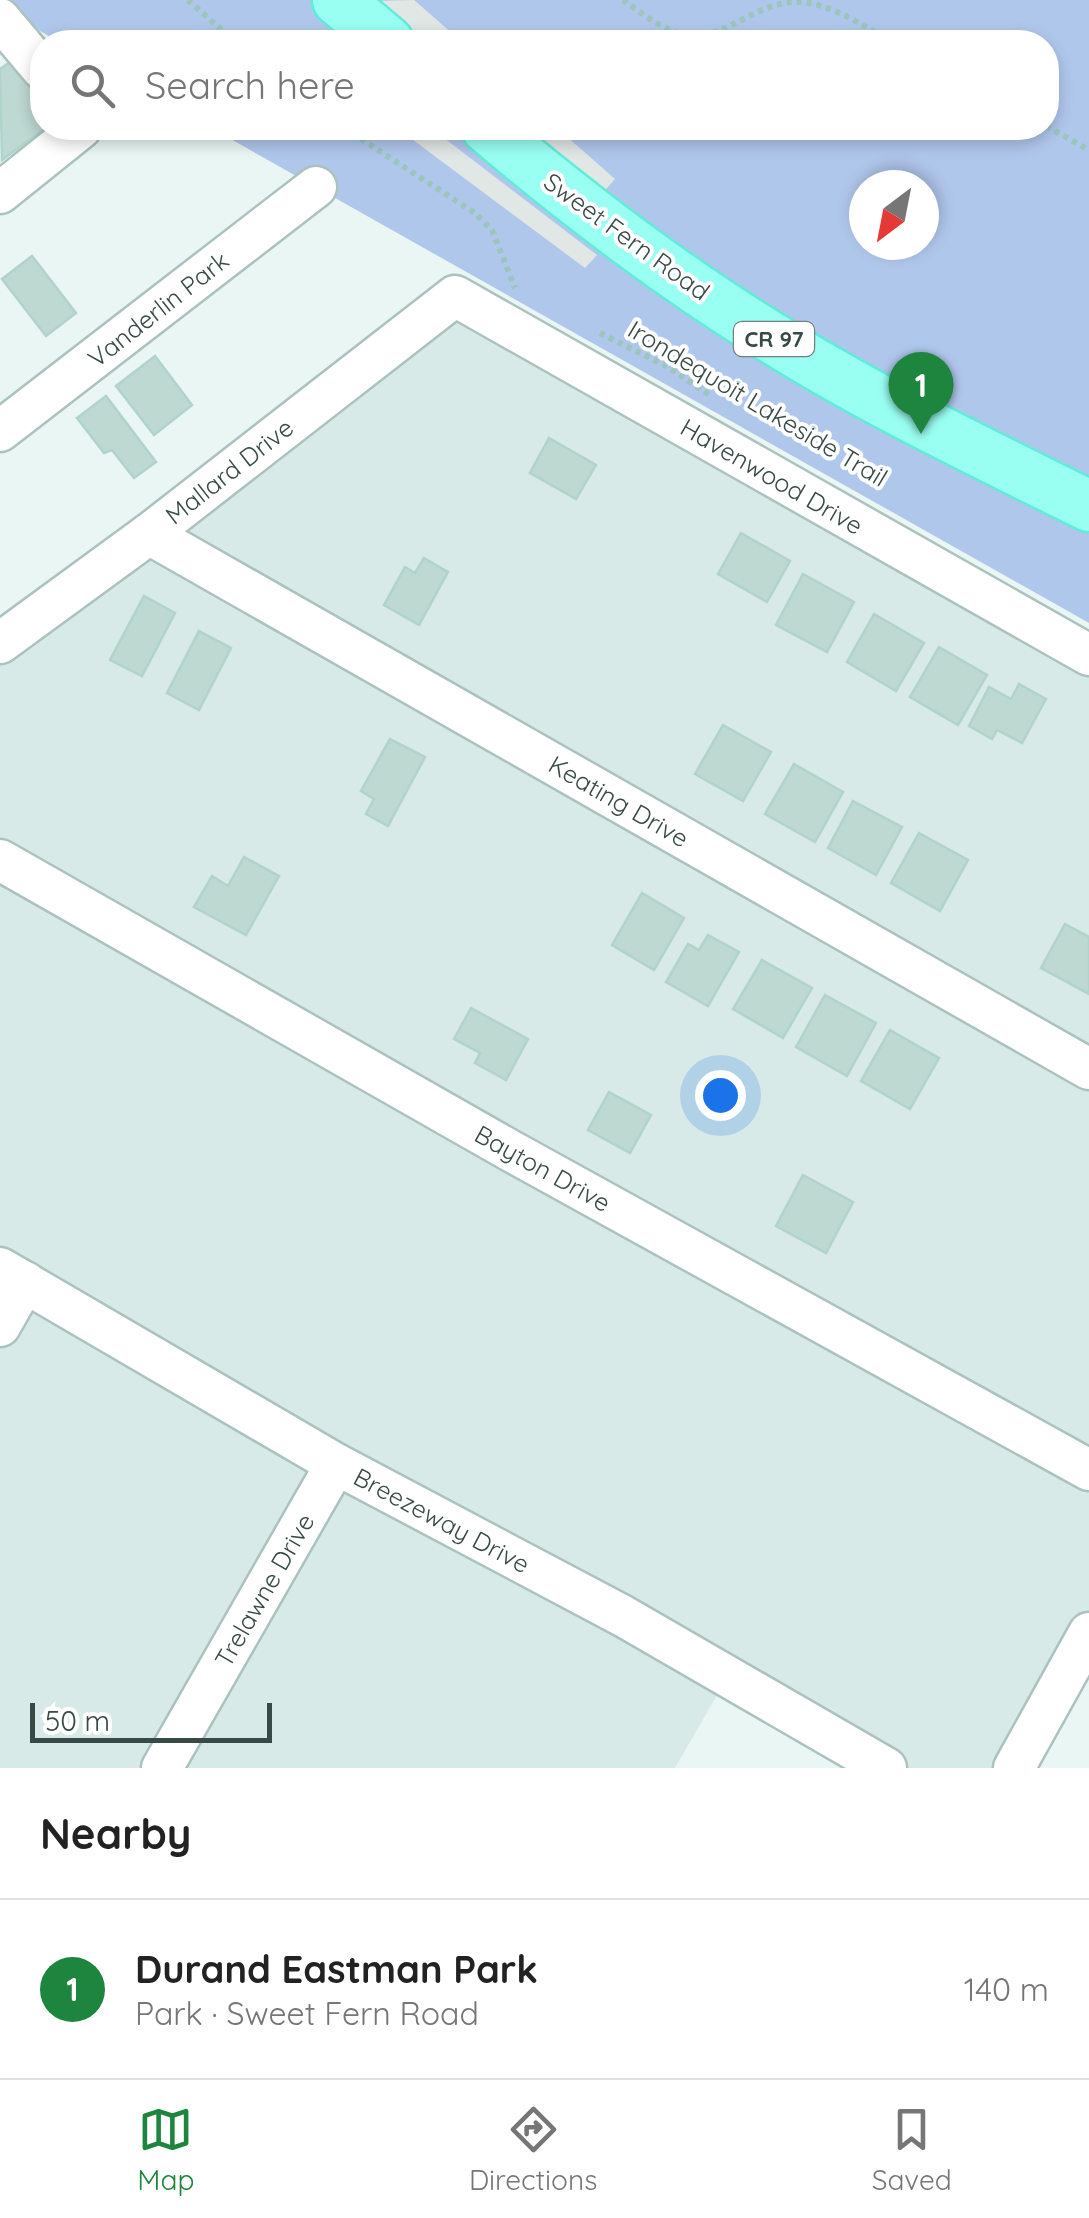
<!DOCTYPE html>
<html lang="en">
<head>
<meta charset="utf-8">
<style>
  body { margin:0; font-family:Quicksand,sans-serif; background:#f6f6f6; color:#222 }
  .compass { position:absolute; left:849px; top:170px; width:90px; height:90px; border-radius:50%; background:#fff; box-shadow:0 5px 15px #0003; rotate:212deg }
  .scale { position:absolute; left:30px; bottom:25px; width:242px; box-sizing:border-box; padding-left:10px; border:5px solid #374a46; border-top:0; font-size:28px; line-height:35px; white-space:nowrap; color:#374a46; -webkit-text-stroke:8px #fff; paint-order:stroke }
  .you { position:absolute; left:720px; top:1095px; width:35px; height:35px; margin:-25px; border:8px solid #fff; border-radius:50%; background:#1a73e8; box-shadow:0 0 0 15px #1a73e833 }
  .badge { display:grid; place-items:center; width:65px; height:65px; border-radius:50%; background:#1d853e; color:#fff; font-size:32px; font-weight:700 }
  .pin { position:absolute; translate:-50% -82px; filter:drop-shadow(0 2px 5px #0008) }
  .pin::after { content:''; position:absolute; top:52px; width:35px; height:30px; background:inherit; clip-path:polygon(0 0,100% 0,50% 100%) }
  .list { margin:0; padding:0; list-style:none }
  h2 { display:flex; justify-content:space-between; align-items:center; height:130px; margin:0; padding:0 40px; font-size:42px }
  h2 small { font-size:32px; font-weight:400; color:#767676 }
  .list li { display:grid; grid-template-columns:65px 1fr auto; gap:30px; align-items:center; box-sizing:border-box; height:180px; padding:0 40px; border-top:2px solid #e0e0e0 }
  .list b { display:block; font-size:38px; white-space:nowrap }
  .list p { margin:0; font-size:32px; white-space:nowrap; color:#767676 }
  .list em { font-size:32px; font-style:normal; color:#767676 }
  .icon { flex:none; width:55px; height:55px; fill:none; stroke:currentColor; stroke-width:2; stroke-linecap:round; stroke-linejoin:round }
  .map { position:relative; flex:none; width:1089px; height:1768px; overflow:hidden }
  .search { position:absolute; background:#fff; box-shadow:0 5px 15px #0003; left:30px; right:30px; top:30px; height:110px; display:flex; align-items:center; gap:25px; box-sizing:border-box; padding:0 35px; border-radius:40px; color:#767676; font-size:38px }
  .sheet { height:310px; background:#fff }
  nav { display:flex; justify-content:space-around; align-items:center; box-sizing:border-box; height:140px; border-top:2px solid #e0e0e0; background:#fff; font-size:28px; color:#767676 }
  nav a { display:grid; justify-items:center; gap:5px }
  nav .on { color:#1d853e }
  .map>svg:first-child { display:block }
</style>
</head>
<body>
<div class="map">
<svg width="1089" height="1768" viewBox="0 0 1089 1768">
  <rect width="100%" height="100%" fill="#e9f6f4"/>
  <path fill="#d7eae7" d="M476 308 1089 655V1633L1014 1768H886L728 1676 675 1768H0V643L149 534Z"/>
  <path fill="#b0c7ec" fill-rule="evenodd" d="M0 0H1089V623L211 128H1046V42H60L0 9ZM864 185H924V245H864Z"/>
  <g fill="#e1e7e5">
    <path d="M414 0 462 42H421L375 1Z"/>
    <path d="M397 128H431L597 255 585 268Z"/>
    <path d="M518 128H557L615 179 600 196Z"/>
  </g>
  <g fill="#bed8d2" stroke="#b0d3cb" stroke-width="2.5">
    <path d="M17 57 42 90 45 128 2 160 0 69Z"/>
    <path d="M32 256 76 313 46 336 2 279Z"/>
    <path d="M155 356 192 405 154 435 116 386Z"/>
    <path d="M106 396 156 462 134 478 112 450 104 453 77 418Z"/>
    <path d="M549 438 596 465 576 499 530 473Z"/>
    <path d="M741 533 790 561 767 602 718 574Z"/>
    <path d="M424 558 448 572 419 625 384 605 405 567 415 573Z"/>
    <path d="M803 574 854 602 827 652 776 625Z"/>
    <path d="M144 596 175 613 142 676 110 660Z"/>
    <path d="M874 614 924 643 896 691 847 662Z"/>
    <path d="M199 631 231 648 199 710 167 693Z"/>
    <path d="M939 647 987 675 958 725 910 697Z"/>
    <path d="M1019 684 1046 699 1022 743 997 730 992 739 969 726 989 687 1011 699Z"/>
    <path d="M723 725 771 752 743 801 695 774Z"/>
    <path d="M390 739 425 757 388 826 366 814 374 799 361 791Z"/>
    <path d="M794 764 843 792 815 842 765 814Z"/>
    <path d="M853 801 902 827 876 875 828 848Z"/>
    <path d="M919 833 968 860 940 911 891 883Z"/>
    <path d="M244 857 279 876 246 935 194 907 212 876 228 886Z"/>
    <path d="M642 893 684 918 654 970 612 945Z"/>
    <path d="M1065 924 1089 937V994L1041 968Z"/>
    <path d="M708 935 739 952 708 1006 666 982 688 944 699 950Z"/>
    <path d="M762 960 812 988 783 1038 733 1009Z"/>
    <path d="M825 995 876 1023 847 1076 796 1047Z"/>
    <path d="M471 1008 528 1039 506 1080 475 1063 480 1053 454 1039Z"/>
    <path d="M890 1030 939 1058 910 1109 861 1081Z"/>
    <path d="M609 1092 651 1115 630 1153 588 1130Z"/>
    <path d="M803 1175 853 1202 826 1253 776 1226Z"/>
  </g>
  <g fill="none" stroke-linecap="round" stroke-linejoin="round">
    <defs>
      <g id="minor">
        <path d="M0 19 42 69"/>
        <path d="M0 193 81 128"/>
        <path d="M0 431 316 187"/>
        <path d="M149 534 1089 1069"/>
        <path d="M0 643 149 534 455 296 1089 655"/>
        <path d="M0 860 511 1151 1089 1470"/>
        <path d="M0 1268 336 1464 623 1616 886 1768"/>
        <path d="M0 1326 25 1282"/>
        <path d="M162 1768 336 1464"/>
        <path d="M1014 1768 1089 1633"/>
      </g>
      <g id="major">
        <path d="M338 0 388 42"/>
        <path d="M487 128C578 205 672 277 774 339 875 402 983 453 1089 506"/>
      </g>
    </defs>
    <use href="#minor" stroke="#abc2be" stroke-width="45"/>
    <use href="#major" stroke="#61ecd9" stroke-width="55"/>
    <g stroke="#9bc5bd" stroke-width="6" stroke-dasharray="5 5" stroke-linecap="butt">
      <path d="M188 0 235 42"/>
      <path d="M623 0C642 13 667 34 691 36 726 38 759 0 800 2 832 4 864 26 891 42"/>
      <path d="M1046 126 1089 150"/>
      <path d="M344 128 475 213 492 230 515 288"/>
      <path d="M600 333 668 367 711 396"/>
    </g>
    <use href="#minor" stroke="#fff" stroke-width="40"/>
    <use href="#major" stroke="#99fff3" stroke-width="50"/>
  </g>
  <g text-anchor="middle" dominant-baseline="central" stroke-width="8" stroke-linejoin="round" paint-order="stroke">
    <rect fill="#fff" stroke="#73807e" stroke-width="2.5" x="734" y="322" width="80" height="34" rx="8"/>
    <g font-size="22" font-weight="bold" fill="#374a46">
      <text x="774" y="339">CR 97</text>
    </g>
    <g font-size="25" fill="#374a46" stroke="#fff">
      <text transform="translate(627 236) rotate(36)">Sweet Fern Road</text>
      <text transform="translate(158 309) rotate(-38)">Vanderlin Park</text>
      <text transform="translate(758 403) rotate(31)">Irondequoit Lakeside Trail</text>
      <text transform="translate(229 471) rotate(-38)">Mallard Drive</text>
      <text transform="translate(772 476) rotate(30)">Havenwood Drive</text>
      <text transform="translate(619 801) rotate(30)">Keating Drive</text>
      <text transform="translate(543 1168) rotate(29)">Bayton Drive</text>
      <text transform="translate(442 1520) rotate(28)">Breezeway Drive</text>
      <text transform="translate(264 1590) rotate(-60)">Trelawne Drive</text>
    </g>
  </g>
</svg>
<svg class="compass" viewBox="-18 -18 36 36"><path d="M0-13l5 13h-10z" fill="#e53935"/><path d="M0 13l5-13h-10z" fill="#767676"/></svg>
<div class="scale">50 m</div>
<div class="you"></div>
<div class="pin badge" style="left:921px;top:434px">1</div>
<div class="search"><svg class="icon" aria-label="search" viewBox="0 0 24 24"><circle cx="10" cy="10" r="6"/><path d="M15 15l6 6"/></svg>Search here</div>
</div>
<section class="sheet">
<h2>Nearby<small></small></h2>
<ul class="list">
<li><span class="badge">1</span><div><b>Durand Eastman Park</b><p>Park · Sweet Fern Road</p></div><em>140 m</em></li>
</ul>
</section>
<nav>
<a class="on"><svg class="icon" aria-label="map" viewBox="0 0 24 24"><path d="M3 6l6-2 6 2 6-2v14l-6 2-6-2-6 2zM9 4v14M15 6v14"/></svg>Map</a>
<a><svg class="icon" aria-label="directions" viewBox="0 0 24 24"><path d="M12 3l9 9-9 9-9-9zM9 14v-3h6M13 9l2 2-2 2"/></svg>Directions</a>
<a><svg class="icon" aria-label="saved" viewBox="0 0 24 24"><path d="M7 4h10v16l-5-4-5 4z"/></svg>Saved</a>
</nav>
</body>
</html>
